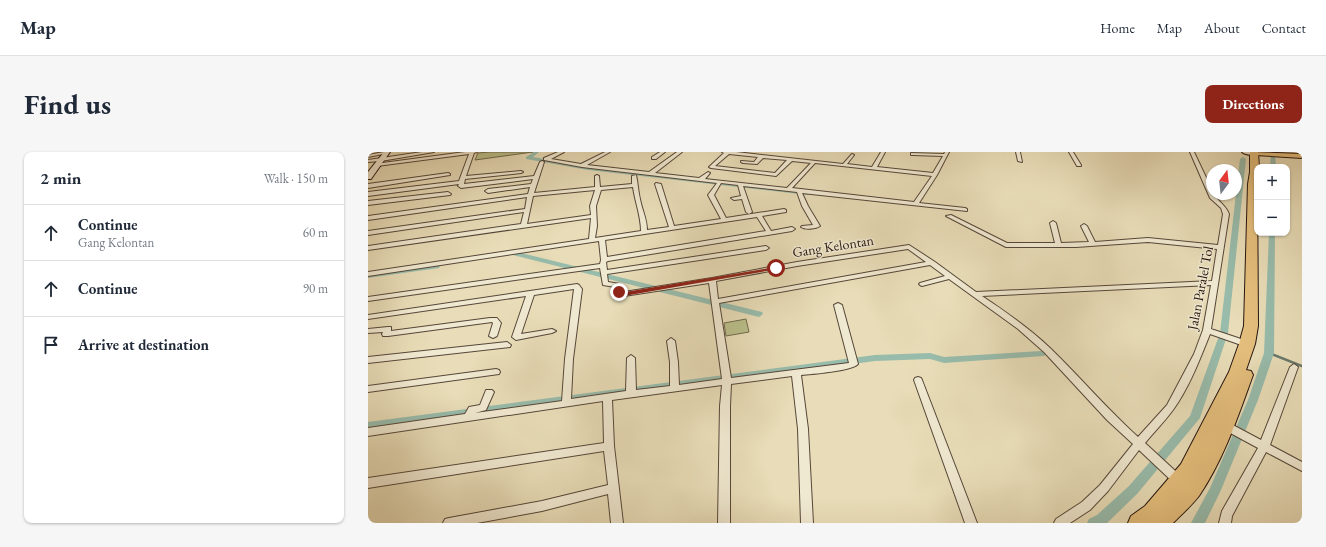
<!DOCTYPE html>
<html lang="en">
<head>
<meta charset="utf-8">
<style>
  body { margin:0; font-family:"EB Garamond",serif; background:#f6f6f7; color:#1f2937 }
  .controls { position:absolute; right:12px; top:12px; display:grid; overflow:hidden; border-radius:8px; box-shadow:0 1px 3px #0004 }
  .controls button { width:36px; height:36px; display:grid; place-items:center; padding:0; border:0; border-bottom:1px solid #e0e1e3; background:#fff; color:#1f2937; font:20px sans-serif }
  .compass { position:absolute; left:838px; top:12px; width:36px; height:36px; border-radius:50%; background:#fff; box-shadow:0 1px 3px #0004; rotate:15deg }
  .stop { position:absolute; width:12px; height:12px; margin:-9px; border:3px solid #8f2418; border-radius:50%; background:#fff }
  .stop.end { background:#8f2418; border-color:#fff; box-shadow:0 1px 4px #0008 }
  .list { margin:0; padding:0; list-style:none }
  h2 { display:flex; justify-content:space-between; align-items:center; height:52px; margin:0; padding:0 16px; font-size:17px }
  h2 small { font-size:13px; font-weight:400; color:#747a83 }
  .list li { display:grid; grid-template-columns:26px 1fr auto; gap:12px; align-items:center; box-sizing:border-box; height:56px; padding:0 16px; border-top:1px solid #e0e1e3 }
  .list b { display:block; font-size:15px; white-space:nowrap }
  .list p { margin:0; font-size:13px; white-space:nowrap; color:#747a83 }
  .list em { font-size:13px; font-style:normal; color:#747a83 }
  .icon { flex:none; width:22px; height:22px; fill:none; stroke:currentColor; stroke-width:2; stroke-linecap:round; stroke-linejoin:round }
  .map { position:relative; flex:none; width:934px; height:371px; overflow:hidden; border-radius:8px }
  header { display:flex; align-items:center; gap:24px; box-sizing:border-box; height:56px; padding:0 20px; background:#fff; border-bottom:1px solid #e0e1e3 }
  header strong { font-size:19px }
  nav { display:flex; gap:22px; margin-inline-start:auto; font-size:14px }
  .intro { display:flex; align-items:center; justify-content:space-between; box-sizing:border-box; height:96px; padding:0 24px }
  h1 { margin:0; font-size:28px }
  .button { padding:10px 18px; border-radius:8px; background:#8f2418; color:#fff; font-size:14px; font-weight:700 }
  main { display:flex; gap:24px; padding:0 24px }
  aside { flex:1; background:#fff; border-radius:8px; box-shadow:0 1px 3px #0004 }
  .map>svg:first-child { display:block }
</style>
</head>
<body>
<header>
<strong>Map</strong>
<nav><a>Home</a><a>Map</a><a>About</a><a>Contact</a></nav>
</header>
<div class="intro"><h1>Find us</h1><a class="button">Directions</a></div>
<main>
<aside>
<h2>2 min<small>Walk · 150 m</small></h2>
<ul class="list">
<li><svg class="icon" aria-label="ahead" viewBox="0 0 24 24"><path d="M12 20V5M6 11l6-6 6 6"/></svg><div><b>Continue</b><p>Gang Kelontan</p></div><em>60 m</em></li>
<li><svg class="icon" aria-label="ahead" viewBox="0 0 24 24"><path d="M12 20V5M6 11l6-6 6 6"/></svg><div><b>Continue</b></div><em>90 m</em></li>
<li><svg class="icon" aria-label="arrive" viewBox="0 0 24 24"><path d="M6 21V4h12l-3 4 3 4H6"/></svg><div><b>Arrive at destination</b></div></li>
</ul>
</aside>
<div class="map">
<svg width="934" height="371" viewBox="0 0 934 371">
  <rect width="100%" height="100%" fill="#e8ddb8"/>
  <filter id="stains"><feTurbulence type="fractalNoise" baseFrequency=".005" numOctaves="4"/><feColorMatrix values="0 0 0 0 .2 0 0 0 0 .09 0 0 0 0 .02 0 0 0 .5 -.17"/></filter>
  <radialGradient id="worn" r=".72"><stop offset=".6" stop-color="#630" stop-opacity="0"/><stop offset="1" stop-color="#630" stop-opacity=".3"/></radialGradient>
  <g fill="#bac08b" stroke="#706a4d">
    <path d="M121 0H165L107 8 110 1Z"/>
    <path d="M378 167 381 180 358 184 356 171Z"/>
  </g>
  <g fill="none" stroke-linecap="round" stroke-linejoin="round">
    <path stroke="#6a796d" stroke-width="2.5" d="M901 201 934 214"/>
    <g fill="#98bcac" fill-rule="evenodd">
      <path d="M166 0H171L165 5 220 14 440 39 443 41 440 43 220 18 158 7V5Z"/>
      <path d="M903 0H907L908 15H902Z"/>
      <path d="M875 5 878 7 860 181 832 266 769 342 739 371H719L721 367 729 363 761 334 822 264 852 181 872 7Z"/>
      <path d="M901 81H907L906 201 890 248 853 338 837 371H823L842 336 880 248 896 201Z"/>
      <path d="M141 98 394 160 395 162 391 165 141 102 136 103 132 101Z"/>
      <path d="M68 112 72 114 71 116 0 126V122Z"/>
      <path d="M673 199 676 200 678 202 676 204 576 211 562 207 507 209 0 278V270L507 203 562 201 576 205Z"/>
    </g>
    <defs>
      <g id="street">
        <path d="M16 0 20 1 0 5V3Z"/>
        <path d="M54 0H66L13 9 0 10V8Z"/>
        <path d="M97 0H109L106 1 98 24 153 19 155 20 153 21 97 27 96 32 166 24 172 10 174 9 176 10 166 41 227 35V24L229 23 231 24 232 35 264 32V24L268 23C270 31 270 39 272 47 274 58 279 67 279 78L301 75 287 32 288 31 293 32 306 74 353 67 340 43 349 31 214 15 176 8V6L190 0H196L183 7 213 12 237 0H242L219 13 281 20 309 0H314L287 21 331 26 340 20 342 21 337 27 419 36 443 11 424 9 408 24 343 16 341 15 356 1 354 0H368L475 12 484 2 486 3 479 12 504 15 513 0H517L509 15 565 21 575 4 545 3H543V1L576 2 577 0H581L569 23 551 51 597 56 599 57V59L434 41 440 54 452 74C448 77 437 78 433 75L434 74 445 73 434 54 429 40 375 34 384 60 381 62 378 60 374 47 366 48 363 46 373 44 370 33 353 31 346 43 358 66 416 57 418 58V60L394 64 403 79 424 75 427 77 424 79 240 109 238 110 239 118 398 94 401 96 398 98 239 122 240 130 252 132 256 140 344 126 429 110 541 93 567 110 608 140 844 129 849 97 780 90 708 95H638L578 64 583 63 639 91H687L682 71 685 69 688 71 693 91 721 90 713 74 716 72 719 74 727 90 780 86 850 93 855 62 853 56 842 46 822 0H826L844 38V42H846C850 50 857 52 861 62L843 177 882 190 883 192 879 195 842 182C832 207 821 236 805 258 797 269 786 280 777 291L815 326 816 329 815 332 811 334 807 332 771 298 740 339 722 358 702 371H686L688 367 714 350 732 333 765 292 739 268 676 200 650 177 581 127 554 134 552 133 551 132 552 131 577 124 562 113 351 151 363 226 481 211 466 153 470 151 474 153 490 212C484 219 444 222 433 223L440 277 445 371H433L430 277 424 224 363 232 362 254V371H350L352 254 354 233 244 248 246 294 255 371H243L240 342 174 359 109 371H75L77 367 81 366 174 349 240 333 236 299 0 336V326L236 291 235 249 0 284V276L97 262 101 255 112 253 118 238H124L126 240 118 258 107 261 194 249 197 207 206 137 166 143 153 182 184 177 188 179 184 181 148 188 144 185 158 144 0 167V163L209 132 211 133 214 137 205 207 203 247 258 239 259 206 263 203 267 206 268 238 302 234V210L299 189 303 186 307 189 310 210 311 233 354 227 341 131 256 144 249 143 247 135 235 133 232 116 0 149V145L232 112 233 108 231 89 0 124V120L221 87 223 66 0 98V94L153 72 156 60 0 83V79L157 57 159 45 0 68V64L160 42 162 35 120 41 117 39 120 37 163 32 165 27 93 36 90 34 91 32 0 44V40L91 29 101 2 9 14 7 13V12ZM361 2 390 5 386 10 373 9V10L375 11 389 12 395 6 419 8 407 21 347 14ZM447 11 564 24 546 50 424 36ZM265 35C267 50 273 64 273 79L227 86 229 74 228 54 233 38ZM227 38 222 54 223 63 159 72 165 44ZM389 65 398 79 239 105 237 88ZM540 97 558 110 350 147 348 129 429 114ZM843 133 835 178 826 202 799 253 770 285C739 257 712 225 682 196 661 176 638 160 614 144Z"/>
        <path d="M292 0H297L288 7H284V5Z"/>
        <path d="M648 0H652L654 10 650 9Z"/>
        <path d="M701 0H705L713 13V14H709Z"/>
        <path d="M80 21 82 22V23L0 36V32Z"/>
        <path d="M80 40 83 42 82 43 0 53V49Z"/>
        <path d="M122 166H129L133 171 129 184 125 186 121 184 125 171 124 170 20 184H15L14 182 15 180 0 181V177L20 175H23V179Z"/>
        <path d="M139 190 143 193 142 195 0 211V205Z"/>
        <path d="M926 212 930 215 902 293 934 310V319L898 300 864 364 863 371H851L854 359 890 296 855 277 853 274 855 271 858 270 861 271 893 288 922 215Z"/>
        <path d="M128 217 131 218 132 220 131 222 0 240V234Z"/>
        <path d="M550 225 553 226 554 228 609 371H597L546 228 547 226Z"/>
      </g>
      <g id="secondary">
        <path d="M16 0H22L3 27H0V20Z"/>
        <path d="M874 0H890V1C887 4 877 3 874 0Z"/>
      </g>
      <path id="primary" d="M884 0 934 2V6L887 3H884Z"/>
      <path id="highway" d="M882 0H890L891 15H889L890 174 887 192 878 218 883 219 885 223C870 264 856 307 831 344 823 354 814 362 805 371H760L763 364 777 354 813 312 861 220 871 192 876 174 880 32 882 20Z"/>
    </defs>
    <use href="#street" stroke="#564739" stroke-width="2"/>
    <use href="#secondary" stroke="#26150f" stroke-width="2"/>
    <use href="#primary" stroke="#26150f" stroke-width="2"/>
    <use href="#highway" stroke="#26150f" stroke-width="2"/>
    <use href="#street" fill="#f0e9d1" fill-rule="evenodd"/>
    <use href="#secondary" fill="#f0e9d1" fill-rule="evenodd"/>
    <use href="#primary" fill="#e4be7c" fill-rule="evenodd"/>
    <use href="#highway" fill="#e4be7c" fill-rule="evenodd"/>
  </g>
  <path fill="#8f2418" d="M408 115H410V117L256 144 248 140 251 138 257 140Z"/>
  <g text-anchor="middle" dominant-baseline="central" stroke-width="3" stroke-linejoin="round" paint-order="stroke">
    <g font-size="14" fill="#26150f" stroke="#f0e9d1">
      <text transform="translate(465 94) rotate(-9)">Gang Kelontan</text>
      <text transform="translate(832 136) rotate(-79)">Jalan Paralel Tol</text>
    </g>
  </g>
  <rect width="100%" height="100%" filter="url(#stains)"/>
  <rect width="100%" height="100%" fill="url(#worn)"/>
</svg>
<div class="controls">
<button>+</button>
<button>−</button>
</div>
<svg class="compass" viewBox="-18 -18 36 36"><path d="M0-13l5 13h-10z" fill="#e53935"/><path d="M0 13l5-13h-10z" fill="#747a83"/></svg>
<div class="stop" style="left:408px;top:116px"></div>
<div class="stop end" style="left:251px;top:140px"></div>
</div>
</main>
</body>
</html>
